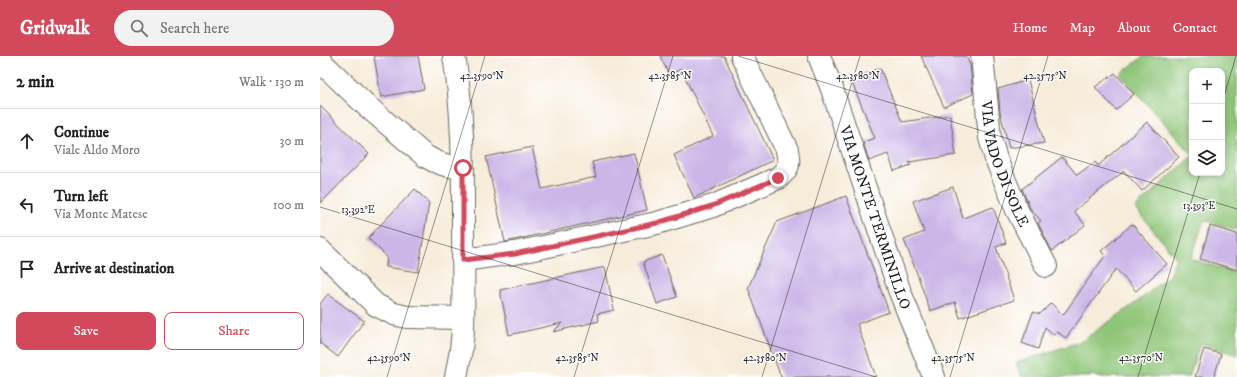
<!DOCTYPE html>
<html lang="en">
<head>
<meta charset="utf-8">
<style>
  body { margin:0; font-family:"IM FELL DW Pica",serif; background:#f2f2f2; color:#222 }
  .controls { position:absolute; right:12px; top:12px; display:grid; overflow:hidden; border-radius:8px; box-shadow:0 2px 6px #0003 }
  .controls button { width:36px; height:36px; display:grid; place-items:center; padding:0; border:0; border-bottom:1px solid #e0e0e0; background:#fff; color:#222; font:20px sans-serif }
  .stop { position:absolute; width:12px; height:12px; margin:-9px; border:3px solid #d1495b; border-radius:50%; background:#fff }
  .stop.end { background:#d1495b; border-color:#fff; box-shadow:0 1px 4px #0008 }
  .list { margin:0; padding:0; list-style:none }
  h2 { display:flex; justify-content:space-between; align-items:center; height:52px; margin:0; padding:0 16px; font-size:17px }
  h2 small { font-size:13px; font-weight:400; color:#767676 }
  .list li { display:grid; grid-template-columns:26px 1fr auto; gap:12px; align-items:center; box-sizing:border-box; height:64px; padding:0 16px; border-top:1px solid #e0e0e0 }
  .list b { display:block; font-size:15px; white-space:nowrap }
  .list p { margin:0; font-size:13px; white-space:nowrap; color:#767676 }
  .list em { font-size:13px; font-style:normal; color:#767676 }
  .actions { display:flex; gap:8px; padding:12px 16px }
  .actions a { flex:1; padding:9px 0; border:1px solid #d1495b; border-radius:8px; text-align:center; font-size:14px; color:#d1495b }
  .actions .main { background:#d1495b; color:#fff }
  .icon { flex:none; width:22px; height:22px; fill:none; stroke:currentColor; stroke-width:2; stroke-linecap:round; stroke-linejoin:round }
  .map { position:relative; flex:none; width:917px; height:321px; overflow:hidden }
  header { display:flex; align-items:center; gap:24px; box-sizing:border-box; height:56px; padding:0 20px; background:#d1495b; color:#fff }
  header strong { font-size:19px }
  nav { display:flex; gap:22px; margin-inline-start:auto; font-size:14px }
  .search { width:280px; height:36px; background:#f2f2f2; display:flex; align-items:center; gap:10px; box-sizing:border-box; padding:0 14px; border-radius:22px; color:#767676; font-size:15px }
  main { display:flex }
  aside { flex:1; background:#fff }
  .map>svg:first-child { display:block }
</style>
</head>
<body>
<header>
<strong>Gridwalk</strong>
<div class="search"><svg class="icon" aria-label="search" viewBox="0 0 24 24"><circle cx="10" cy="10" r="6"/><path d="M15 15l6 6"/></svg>Search here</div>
<nav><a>Home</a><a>Map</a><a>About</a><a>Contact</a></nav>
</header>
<main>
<aside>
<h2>2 min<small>Walk · 130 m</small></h2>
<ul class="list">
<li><svg class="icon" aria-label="ahead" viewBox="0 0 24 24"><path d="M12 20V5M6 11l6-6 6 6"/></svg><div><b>Continue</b><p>Viale Aldo Moro</p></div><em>30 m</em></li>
<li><svg class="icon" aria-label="left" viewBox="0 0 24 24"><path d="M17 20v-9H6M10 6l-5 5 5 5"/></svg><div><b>Turn left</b><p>Via Monte Matese</p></div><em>100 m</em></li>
<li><svg class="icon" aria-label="arrive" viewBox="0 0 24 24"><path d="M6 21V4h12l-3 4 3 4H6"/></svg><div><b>Arrive at destination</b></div></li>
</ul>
<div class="actions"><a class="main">Save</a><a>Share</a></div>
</aside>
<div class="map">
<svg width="917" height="321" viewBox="0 0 917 321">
  <rect width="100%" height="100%" fill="#fff"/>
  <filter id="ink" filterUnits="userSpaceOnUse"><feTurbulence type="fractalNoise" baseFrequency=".025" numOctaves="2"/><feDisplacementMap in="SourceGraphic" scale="8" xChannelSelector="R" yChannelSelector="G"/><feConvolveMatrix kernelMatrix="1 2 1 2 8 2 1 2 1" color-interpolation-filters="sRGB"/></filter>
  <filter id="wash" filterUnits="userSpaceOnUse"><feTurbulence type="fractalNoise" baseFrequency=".012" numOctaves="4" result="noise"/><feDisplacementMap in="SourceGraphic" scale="16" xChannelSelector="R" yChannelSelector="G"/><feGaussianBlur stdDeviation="0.9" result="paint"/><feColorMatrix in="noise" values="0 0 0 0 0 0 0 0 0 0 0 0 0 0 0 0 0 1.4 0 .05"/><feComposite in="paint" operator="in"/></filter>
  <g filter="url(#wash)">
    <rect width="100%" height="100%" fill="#f7ecda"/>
    <path fill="#8fc578" stroke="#56704a" d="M824 0H917V78L914 82 917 84V174L884 164 871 203 917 217V299L880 287 869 321H777L773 319 769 321H702L696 307 762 285 821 243 849 220 856 202 815 152 872 100V117H902V15H872V98L800 18Z"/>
    <g id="blocks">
      <g fill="#cbb6e7">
        <path d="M54 0H98L104 33 61 41Z"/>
        <path d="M340 0H404L453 104 374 142 354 99 393 80 361 13 349 19Z"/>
        <path d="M601 0H646L650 9 653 38 624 51Z"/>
        <path d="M560 12 582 66 630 59 636 99 589 106 591 109 574 115 568 98 549 105 543 86 555 82 531 24Z"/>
        <path d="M795 17 814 38 796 54 775 31Z"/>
        <path d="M708 24 724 87 689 92 680 56 678 33Z"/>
        <path d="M0 50 49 98 0 148Z"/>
        <path d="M827 66 859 101 822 135 804 115 754 155 765 169 732 195 718 167 721 165 710 152 702 133 742 101 757 119 775 106 778 110Z"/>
        <path d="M212 91 222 133 276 121 272 106 314 97 327 154 185 186 166 101Z"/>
        <path d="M633 131 643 162 673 151 686 187 676 191 694 244 640 262 635 246 610 255 598 220 584 184 604 176 593 145Z"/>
        <path d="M95 133 109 147 98 216 66 211 67 201 48 182Z"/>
        <path d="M526 140 569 256 537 268 556 321H461L428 232 457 166Z"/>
        <path d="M812 168 847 208 816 235 796 213 746 282 737 276 734 279 725 271 718 293 702 287 713 256 720 258 731 247 743 259 785 200 781 195Z"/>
        <path d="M890 170 917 178V214L880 203Z"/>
        <path d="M342 199 357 241 337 248 323 206Z"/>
        <path d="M285 211 294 254 277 258 279 265 233 276 242 267 189 279 180 234Z"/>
        <path d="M8 238 44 265 18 301 0 287V248Z"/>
        <path d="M884 293 901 298 894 321H875Z"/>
      </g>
    </g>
  </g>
  <g filter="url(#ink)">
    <use href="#blocks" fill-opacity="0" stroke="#69655e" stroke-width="1"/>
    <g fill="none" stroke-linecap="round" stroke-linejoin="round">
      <defs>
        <g id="minor">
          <path id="s1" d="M499 0 512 33 580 236 614 321"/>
          <path id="s2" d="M662 0 670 82 676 103 697 154 726 210"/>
          <path d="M0 5 48 51 105 100C118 108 127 110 143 112"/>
          <path d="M0 194 56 249 74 258 87 261 143 262"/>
          <path d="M143 204 195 197 337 167 393 150 458 122C469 112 470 109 467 94L422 0"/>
        </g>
        <path id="tertiary" d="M134 0C143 52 143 105 143 158 143 197 144 235 143 274L141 294 136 321"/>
      </defs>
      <use href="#minor" stroke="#69655e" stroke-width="24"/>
      <use href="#tertiary" stroke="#69655e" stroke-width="24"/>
      <use href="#minor" stroke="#fff" stroke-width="22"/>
      <use href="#tertiary" stroke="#fff" stroke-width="22"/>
    </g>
  </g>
  <g fill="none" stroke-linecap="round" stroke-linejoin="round" filter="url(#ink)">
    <path stroke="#d1495b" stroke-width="5" d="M143 112V204L195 198 337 167 392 150 458 122"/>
  </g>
  <path fill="none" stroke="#1c1c1c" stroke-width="1" stroke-opacity="0.45" d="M418 0 917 153M902 47 916 0M0 151 556 321M67 321 165 0M254 321 353 0M442 321 540 0M630 321 728 0M818 321 880 117"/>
  <g text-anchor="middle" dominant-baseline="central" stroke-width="3" stroke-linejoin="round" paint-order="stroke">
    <g font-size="15" fill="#1c1c1c" stroke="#fff">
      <text stroke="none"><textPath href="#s2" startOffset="111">VIA VADO DI SOLE</textPath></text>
      <text stroke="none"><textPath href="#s1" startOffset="171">VIA MONTE TERMINILLO</textPath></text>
    </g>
  </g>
  <g font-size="10" text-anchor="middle" fill="#1c1c1c" stroke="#fff" stroke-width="3" stroke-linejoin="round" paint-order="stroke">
    <text x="162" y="23">42.3590°N</text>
    <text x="350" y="23">42.3585°N</text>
    <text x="538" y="23">42.3580°N</text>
    <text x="725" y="23">42.3575°N</text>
    <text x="879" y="153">13.393°E</text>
    <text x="38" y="157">13.392°E</text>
    <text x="69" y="305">42.3590°N</text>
    <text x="257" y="305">42.3585°N</text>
    <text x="445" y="305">42.3580°N</text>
    <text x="633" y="305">42.3575°N</text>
    <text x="821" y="305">42.3570°N</text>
  </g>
</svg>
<div class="controls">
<button>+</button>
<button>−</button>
<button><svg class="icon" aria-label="layers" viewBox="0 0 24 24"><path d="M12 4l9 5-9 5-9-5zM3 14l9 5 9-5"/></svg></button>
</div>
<div class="stop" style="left:143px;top:112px"></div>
<div class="stop end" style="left:458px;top:122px"></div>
</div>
</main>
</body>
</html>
